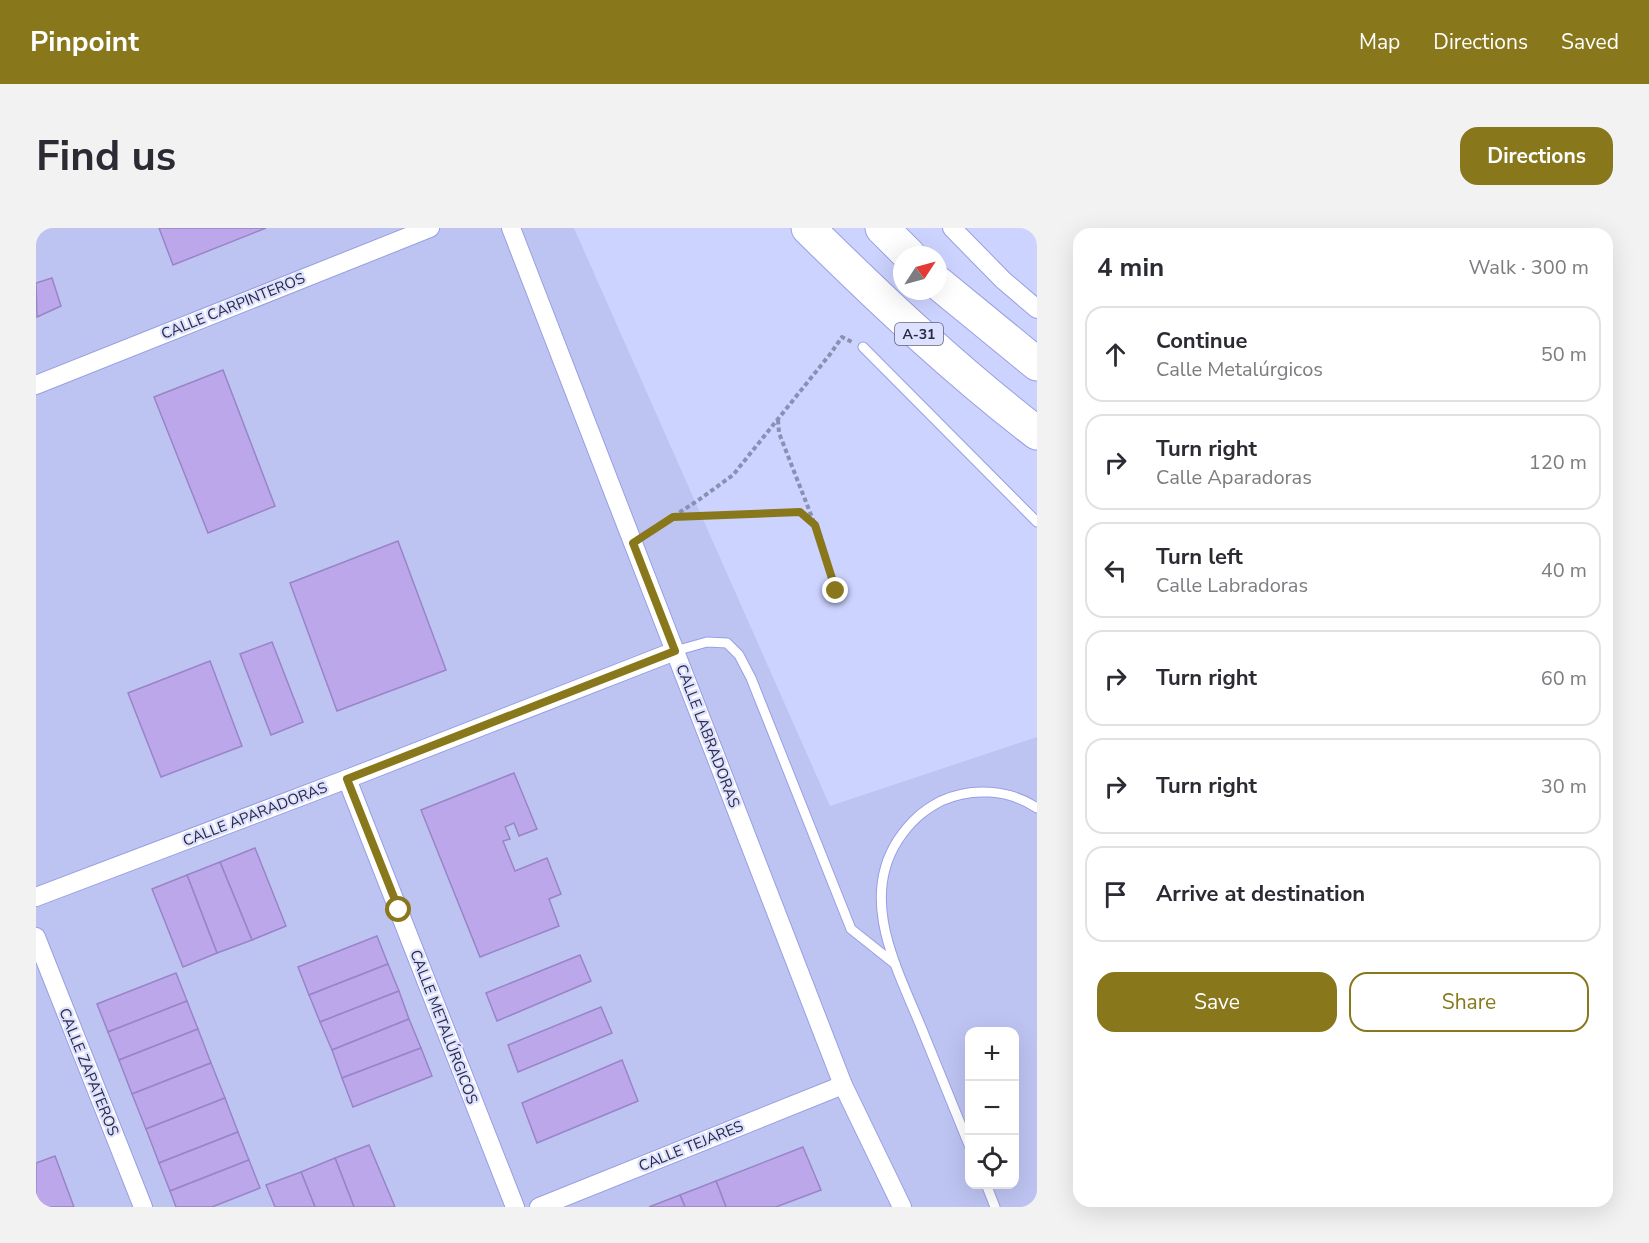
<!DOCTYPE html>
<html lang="en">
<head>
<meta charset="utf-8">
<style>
  body { margin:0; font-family:"Nunito Sans",sans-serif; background:#f2f2f3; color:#2b2b33 }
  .controls { position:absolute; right:18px; bottom:18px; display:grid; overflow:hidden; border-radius:12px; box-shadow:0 6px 24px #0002 }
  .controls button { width:54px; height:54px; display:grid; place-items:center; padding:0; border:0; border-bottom:2px solid #e1e1e2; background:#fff; color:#2b2b33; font:30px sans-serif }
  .compass { position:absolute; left:857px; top:18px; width:54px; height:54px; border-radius:50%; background:#fff; box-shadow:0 6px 24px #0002; rotate:54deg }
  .stop { position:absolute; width:18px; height:18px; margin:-14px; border:4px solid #88771b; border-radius:50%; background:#fff }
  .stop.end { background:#88771b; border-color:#fff; box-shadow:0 2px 6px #0008 }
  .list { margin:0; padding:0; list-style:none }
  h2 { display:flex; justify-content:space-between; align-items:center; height:78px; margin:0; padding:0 24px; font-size:26px }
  h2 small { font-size:20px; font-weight:400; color:#7c7c81 }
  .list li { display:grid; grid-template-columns:39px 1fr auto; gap:18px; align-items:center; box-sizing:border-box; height:96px; margin:0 12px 12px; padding:0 12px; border:2px solid #e1e1e2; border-radius:18px }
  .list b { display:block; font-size:22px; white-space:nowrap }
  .list p { margin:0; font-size:20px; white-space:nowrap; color:#7c7c81 }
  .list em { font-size:20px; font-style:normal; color:#7c7c81 }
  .actions { display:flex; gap:12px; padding:18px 24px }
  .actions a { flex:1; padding:14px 0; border:2px solid #88771b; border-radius:18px; text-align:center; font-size:21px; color:#88771b }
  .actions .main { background:#88771b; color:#fff }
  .icon { flex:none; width:33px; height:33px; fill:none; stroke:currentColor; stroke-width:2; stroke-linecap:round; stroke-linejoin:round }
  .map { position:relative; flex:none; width:1001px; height:979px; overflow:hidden; border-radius:18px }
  header { display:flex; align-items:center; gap:36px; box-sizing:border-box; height:84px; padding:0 30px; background:#88771b; color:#fff }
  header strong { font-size:28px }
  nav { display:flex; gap:33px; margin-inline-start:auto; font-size:21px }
  .intro { display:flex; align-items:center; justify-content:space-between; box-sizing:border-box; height:144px; padding:0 36px }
  h1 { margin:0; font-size:42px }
  .button { padding:15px 27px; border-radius:18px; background:#88771b; color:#fff; font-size:21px; font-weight:700 }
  main { display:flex; gap:36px; padding:0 36px }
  aside { flex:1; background:#fff; border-radius:18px; box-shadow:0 6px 24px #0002 }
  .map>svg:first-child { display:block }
</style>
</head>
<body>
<header>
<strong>Pinpoint</strong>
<nav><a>Map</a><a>Directions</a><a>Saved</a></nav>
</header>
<div class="intro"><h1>Find us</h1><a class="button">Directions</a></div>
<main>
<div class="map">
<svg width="1001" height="979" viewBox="0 0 1001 979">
  <rect width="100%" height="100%" fill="#ccd3fe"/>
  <path fill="#bec4f2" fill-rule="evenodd" d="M0 0H538L794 578 1001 509V979H0ZM933 804H978V956H933Z"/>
  <g fill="#bca7ea" stroke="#9984c7" stroke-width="1.5">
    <path d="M123 0H230L137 37Z"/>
    <path d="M16 50 25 78 1 89 0 55Z"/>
    <path d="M187 142 239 278 172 305 118 169Z"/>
    <path d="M362 313 410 442 301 483 254 355Z"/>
    <path d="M236 414 267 494 235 507 204 426Z"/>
    <path d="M174 433 206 518 125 549 92 465Z"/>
    <path d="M478 545 501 601 483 608 478 595 469 599 474 611 467 613 479 643 511 630 525 666 513 671 523 698 444 729 385 582Z"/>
    <path d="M219 620 250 698 216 712 184 634Z"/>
    <path d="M184 634 216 712 181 725 151 647Z"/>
    <path d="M151 647 181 725 147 739 116 661Z"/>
    <path d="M341 708 352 736 273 767 262 739Z"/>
    <path d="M544 727 555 753 461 793 450 765Z"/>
    <path d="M352 736 363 763 284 794 273 767Z"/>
    <path d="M140 745 151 773 72 804 61 776Z"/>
    <path d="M363 763 373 791 296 822 284 794Z"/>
    <path d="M151 773 162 801 83 832 72 804Z"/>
    <path d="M565 779 576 805 482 844 472 817Z"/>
    <path d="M373 791 385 820 306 850 296 822Z"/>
    <path d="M162 801 175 835 96 866 83 832Z"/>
    <path d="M385 820 396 848 317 879 306 850Z"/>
    <path d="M586 832 602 873 501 915 486 875Z"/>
    <path d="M175 835 189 870 110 901 96 866Z"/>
    <path d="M189 870 202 904 123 935 110 901Z"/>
    <path d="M202 904 213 932 134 963 123 935Z"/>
    <path d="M333 917 359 979H318L299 930Z"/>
    <path d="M767 919 785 962 740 979H690L680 953Z"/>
    <path d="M19 928 38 979H0V935Z"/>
    <path d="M299 930 318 979H279L265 944Z"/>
    <path d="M213 932 224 960 176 979H140L134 963Z"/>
    <path d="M265 944 279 979H239L230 957Z"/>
    <path d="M680 953 690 979H649L644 967Z"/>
    <path d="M644 967 649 979H613Z"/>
  </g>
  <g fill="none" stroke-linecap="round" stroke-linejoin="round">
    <defs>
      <g id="service">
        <path d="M827 119 1001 294"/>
        <path d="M639 423 671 414 691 415 703 427 715 450 815 701 859 736"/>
        <path d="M933 917C917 878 901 838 885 799 861 740 823 672 862 612 874 594 886 583 905 573 935 559 973 561 1001 580"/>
        <path d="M950 956 959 979"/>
      </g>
      <g id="minor">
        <path d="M475 0 807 857 866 979"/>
        <path d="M916 0 967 52 1001 81"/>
        <path d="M0 157 394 0"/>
        <path d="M311 551 479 979"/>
        <path d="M0 669 311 551 639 423"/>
        <path d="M0 709 107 979"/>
        <path d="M503 979 807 857"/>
      </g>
      <g id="motorway">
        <path d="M772 0C845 72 920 143 1001 205"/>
        <path d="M846 0 873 27"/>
        <path d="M902 55 1001 136"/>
      </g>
    </defs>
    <use href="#service" stroke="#979fe3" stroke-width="11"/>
    <use href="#minor" stroke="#979fe3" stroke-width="20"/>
    <use href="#motorway" stroke="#979fe3" stroke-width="35"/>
    <g stroke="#8a8fb4" stroke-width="4" stroke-dasharray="4.5 3" stroke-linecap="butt">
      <path d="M742 192 743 205 779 297"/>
      <path d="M638 289 764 284 779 297 799 363"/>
      <path d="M612 305 664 271 697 247 795 125 806 109 816 114"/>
    </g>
    <use href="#service" stroke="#fff" stroke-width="9"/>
    <use href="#minor" stroke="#fff" stroke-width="18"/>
    <use href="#motorway" stroke="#fff" stroke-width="33"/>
  </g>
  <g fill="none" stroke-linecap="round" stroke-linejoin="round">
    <path stroke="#88771b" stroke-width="8" d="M363 682 311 551 639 423 597 315 637 289 764 284 779 297 800 363"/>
  </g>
  <g text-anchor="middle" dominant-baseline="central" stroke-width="4.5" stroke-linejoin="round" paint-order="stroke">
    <rect fill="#dde1fe" stroke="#5e607c" stroke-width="1.5" x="859" y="95" width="48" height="22" rx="4.5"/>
    <g font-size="14" font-weight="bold" fill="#272945">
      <text x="883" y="106">A-31</text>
    </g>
    <g font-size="15" fill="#272945" stroke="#dde1fe">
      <text transform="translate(197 78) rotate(-22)">CALLE CARPINTEROS</text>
      <text transform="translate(672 508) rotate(69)">CALLE LABRADORAS</text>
      <text transform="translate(219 586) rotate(-21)">CALLE APARADORAS</text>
      <text transform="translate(408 799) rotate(69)">CALLE METALÚRGICOS</text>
      <text transform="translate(53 844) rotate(68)">CALLE ZAPATEROS</text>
      <text transform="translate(655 918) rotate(-22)">CALLE TEJARES</text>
    </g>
  </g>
</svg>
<div class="controls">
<button>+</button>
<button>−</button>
<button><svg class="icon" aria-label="locate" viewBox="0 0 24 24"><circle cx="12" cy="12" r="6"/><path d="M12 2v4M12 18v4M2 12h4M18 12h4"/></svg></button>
</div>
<svg class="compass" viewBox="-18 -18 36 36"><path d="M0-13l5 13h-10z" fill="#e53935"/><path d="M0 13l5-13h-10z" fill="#7c7c81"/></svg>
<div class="stop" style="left:363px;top:682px"></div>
<div class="stop end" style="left:800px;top:363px"></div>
</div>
<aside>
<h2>4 min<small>Walk · 300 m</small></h2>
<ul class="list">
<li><svg class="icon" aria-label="ahead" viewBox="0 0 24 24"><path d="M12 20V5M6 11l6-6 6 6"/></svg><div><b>Continue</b><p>Calle Metalúrgicos</p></div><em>50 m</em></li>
<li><svg class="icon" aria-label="right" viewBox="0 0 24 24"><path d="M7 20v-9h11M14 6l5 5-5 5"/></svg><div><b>Turn right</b><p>Calle Aparadoras</p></div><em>120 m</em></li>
<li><svg class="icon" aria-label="left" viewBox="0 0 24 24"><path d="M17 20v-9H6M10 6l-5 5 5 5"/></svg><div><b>Turn left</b><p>Calle Labradoras</p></div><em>40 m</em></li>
<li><svg class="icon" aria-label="right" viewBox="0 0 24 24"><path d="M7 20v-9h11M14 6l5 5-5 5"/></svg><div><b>Turn right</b></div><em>60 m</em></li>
<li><svg class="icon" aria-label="right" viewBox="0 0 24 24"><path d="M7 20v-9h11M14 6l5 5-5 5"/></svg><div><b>Turn right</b></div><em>30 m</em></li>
<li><svg class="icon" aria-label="arrive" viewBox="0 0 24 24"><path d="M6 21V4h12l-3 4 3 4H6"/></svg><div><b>Arrive at destination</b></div></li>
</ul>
<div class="actions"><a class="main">Save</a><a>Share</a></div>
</aside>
</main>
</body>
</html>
